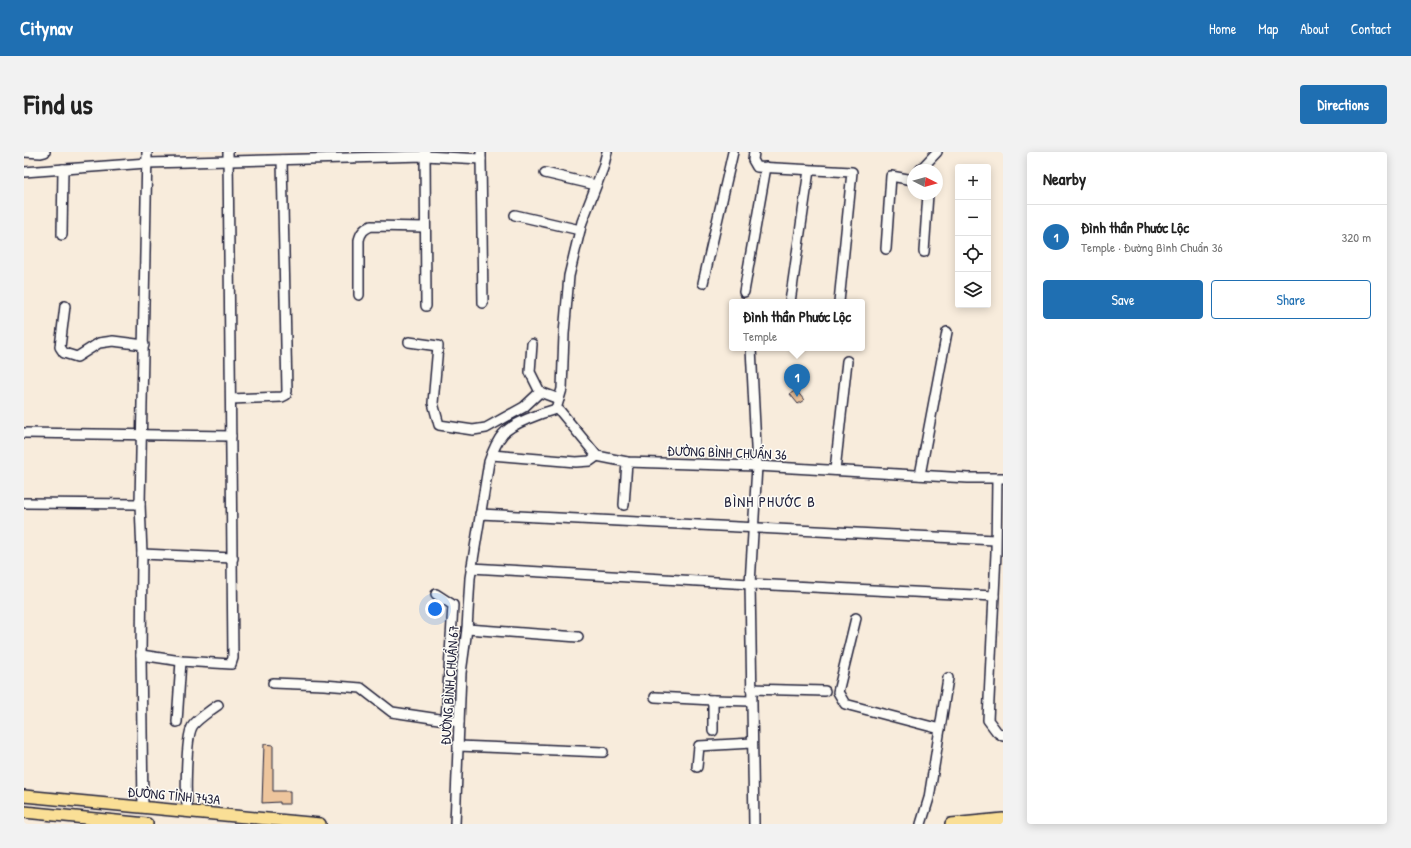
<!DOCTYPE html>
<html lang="en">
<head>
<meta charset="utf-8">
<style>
  body { margin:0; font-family:"Patrick Hand",sans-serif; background:#f2f2f2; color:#222 }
  .controls { position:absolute; right:12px; top:12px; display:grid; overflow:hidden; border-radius:4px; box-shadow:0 2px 10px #0003 }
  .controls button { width:36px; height:36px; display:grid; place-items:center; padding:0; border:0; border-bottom:1px solid #e0e0e0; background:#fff; color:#222; font:20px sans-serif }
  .compass { position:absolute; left:883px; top:12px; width:36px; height:36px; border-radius:50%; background:#fff; box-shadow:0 2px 10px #0003; rotate:96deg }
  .you { position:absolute; left:411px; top:457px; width:14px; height:14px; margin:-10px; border:3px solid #fff; border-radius:50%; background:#1a73e8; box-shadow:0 0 0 6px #1a73e833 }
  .badge { display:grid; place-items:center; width:26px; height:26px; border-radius:50%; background:#1f6fb2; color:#fff; font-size:13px; font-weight:700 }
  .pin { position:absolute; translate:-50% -33px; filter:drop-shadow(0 1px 2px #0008) }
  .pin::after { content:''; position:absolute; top:21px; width:14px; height:12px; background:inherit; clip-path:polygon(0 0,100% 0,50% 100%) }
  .popup { position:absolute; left:705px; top:147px; width:136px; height:52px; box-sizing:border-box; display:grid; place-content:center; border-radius:4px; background:#fff; filter:drop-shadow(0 1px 3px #0005); font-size:13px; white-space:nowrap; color:#767676 }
  .popup b { font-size:15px; color:#222 }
  .popup::after { content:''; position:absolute; left:50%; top:100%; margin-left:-8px; border:8px solid transparent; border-top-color:#fff }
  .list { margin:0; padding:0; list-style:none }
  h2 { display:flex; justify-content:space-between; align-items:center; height:52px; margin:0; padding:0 16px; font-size:17px }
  h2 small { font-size:13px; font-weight:400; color:#767676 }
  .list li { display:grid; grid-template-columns:26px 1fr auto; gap:12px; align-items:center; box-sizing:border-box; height:64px; padding:0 16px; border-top:1px solid #e0e0e0 }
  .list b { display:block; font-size:15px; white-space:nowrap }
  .list p { margin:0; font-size:13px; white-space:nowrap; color:#767676 }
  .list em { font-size:13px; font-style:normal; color:#767676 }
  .actions { display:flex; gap:8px; padding:12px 16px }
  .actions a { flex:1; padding:9px 0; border:1px solid #1f6fb2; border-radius:4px; text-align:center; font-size:14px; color:#1f6fb2 }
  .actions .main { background:#1f6fb2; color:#fff }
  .icon { flex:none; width:22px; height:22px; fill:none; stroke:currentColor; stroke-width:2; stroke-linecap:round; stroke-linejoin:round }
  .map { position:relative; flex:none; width:979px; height:672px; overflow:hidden; border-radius:4px }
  header { display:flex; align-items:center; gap:24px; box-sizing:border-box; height:56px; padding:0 20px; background:#1f6fb2; color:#fff }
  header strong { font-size:19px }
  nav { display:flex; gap:22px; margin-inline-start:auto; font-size:14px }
  .intro { display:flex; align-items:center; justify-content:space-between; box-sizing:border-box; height:96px; padding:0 24px }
  h1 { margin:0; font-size:28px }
  .button { padding:10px 18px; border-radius:4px; background:#1f6fb2; color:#fff; font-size:14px; font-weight:700 }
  main { display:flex; gap:24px; padding:0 24px }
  aside { flex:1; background:#fff; border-radius:4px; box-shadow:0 2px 10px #0003 }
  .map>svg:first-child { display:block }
</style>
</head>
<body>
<header>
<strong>Citynav</strong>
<nav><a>Home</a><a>Map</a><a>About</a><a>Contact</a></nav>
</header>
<div class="intro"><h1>Find us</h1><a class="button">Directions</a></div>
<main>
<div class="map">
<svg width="979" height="672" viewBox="0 0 979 672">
  <rect width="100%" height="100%" fill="#f8ecdc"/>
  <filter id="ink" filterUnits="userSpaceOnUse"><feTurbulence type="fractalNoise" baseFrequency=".025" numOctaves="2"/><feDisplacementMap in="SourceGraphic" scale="8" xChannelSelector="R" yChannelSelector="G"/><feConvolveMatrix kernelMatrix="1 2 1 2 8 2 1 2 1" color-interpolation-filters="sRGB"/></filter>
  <g filter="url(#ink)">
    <g fill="#edc59d" stroke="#22223b">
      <path d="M772 238 780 248 774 252 766 242Z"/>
      <path d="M240 592 249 593V639H266V652H256V650L238 651Z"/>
    </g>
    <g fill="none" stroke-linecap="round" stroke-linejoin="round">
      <defs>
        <g id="minor">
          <path d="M0 0 17 1 21 0"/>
          <path d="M401 0 402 154"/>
          <path d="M730 0 729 8 733 15 828 20 815 150"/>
          <path d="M457 7 459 151"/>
          <path d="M896 18 913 0"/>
          <path d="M0 20 123 11 401 4 457 7V0"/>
          <path d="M521 21 572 33"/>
          <path d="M491 63 556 78"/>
          <path d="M38 83 39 17"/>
          <path d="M862 97 867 24 889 28"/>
          <path d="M900 100 904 42"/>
          <path d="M679 131 709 0"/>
          <path d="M720 140 742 15"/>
          <path d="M335 143V88C337 80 340 77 347 74L401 75"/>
          <path d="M766 150 785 18"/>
          <path d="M41 154 36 195 40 201 53 205 75 191 89 189 120 193"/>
          <path d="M385 190 414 194 409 251 415 273 449 278 462 276 500 255 516 240 535 247"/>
          <path d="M508 192 506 220 516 240"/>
          <path d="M727 196 733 314 726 432 730 672"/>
          <path d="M207 247 258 245 262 243 263 239 258 8"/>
          <path d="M532 257 538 237 540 182 545 124 558 70 579 16 583 0"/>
          <path d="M0 281 207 284"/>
          <path d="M468 303 552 310 566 309 573 304"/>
          <path d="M811 318 823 209"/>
          <path d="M896 323 923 180"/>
          <path d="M973 327 972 401 964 568 973 580 979 584"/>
          <path d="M0 351 116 352"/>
          <path d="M600 353 603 310"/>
          <path d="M456 362 971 388"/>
          <path d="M118 402 209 406"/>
          <path d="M447 416 726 432 970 444"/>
          <path d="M412 442 429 453 422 568"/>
          <path d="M832 466 814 540 821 552 916 577"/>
          <path d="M443 477 554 485"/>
          <path d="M117 503 157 509 207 512 209 506 204 0"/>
          <path d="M249 531 300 533 337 536 368 560 435 570"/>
          <path d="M727 537 801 539"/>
          <path d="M631 545 689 548"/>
          <path d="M153 570 157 509"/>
          <path d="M689 579V548L727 549"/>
          <path d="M434 594 579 600"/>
          <path d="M673 615 675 594 728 591"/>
          <path d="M119 655 117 503 118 402 116 352 123 0"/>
          <path d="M164 659C161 646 162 586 168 575 170 570 188 557 194 553"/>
          <path d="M431 672 437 521 443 477 446 426 465 310C468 301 472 290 479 282 488 271 518 261 532 257L536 259 573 304 603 310 733 314 944 326H979"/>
          <path d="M897 672 905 646 924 526"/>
        </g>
        <g id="major">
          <path d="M0 644 296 672"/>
          <path d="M0 660 123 672"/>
          <path d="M927 672 979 667"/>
        </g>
      </defs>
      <use href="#minor" stroke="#22223b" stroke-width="12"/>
      <use href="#major" stroke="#22223b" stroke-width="14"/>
      <use href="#minor" stroke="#fdfcf7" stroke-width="9"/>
      <use href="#major" stroke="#fadf96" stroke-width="11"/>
    </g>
  </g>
  <g text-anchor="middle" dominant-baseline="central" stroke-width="3" stroke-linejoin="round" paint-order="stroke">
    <g font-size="14" fill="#22223b" stroke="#fdfcf7">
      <text transform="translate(703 300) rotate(2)">ĐƯỜNG BÌNH CHUẨN 36</text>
      <text transform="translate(425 533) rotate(-86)">ĐƯỜNG BÌNH CHUẨN 67</text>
      <text transform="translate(150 643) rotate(5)">ĐƯỜNG TỈNH 743A</text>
    </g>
    <g font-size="15" letter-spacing="1" fill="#22223b" stroke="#fdfcf7">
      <text x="746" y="349">BÌNH PHƯỚC B</text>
    </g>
  </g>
</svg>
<div class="controls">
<button>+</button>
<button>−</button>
<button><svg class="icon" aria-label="locate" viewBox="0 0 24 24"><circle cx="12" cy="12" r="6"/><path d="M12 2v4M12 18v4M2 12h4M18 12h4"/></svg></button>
<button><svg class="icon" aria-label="layers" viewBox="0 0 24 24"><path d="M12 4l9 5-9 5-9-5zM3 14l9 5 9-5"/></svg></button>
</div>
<svg class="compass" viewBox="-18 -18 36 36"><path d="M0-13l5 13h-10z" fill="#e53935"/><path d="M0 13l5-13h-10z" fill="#767676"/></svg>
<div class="you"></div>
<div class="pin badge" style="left:773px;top:245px">1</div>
<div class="popup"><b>Đình thần Phước Lộc</b>Temple</div>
</div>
<aside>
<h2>Nearby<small></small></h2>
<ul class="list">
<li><span class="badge">1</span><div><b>Đình thần Phước Lộc</b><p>Temple · Đường Bình Chuẩn 36</p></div><em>320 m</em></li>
</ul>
<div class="actions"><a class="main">Save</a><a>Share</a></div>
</aside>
</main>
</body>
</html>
